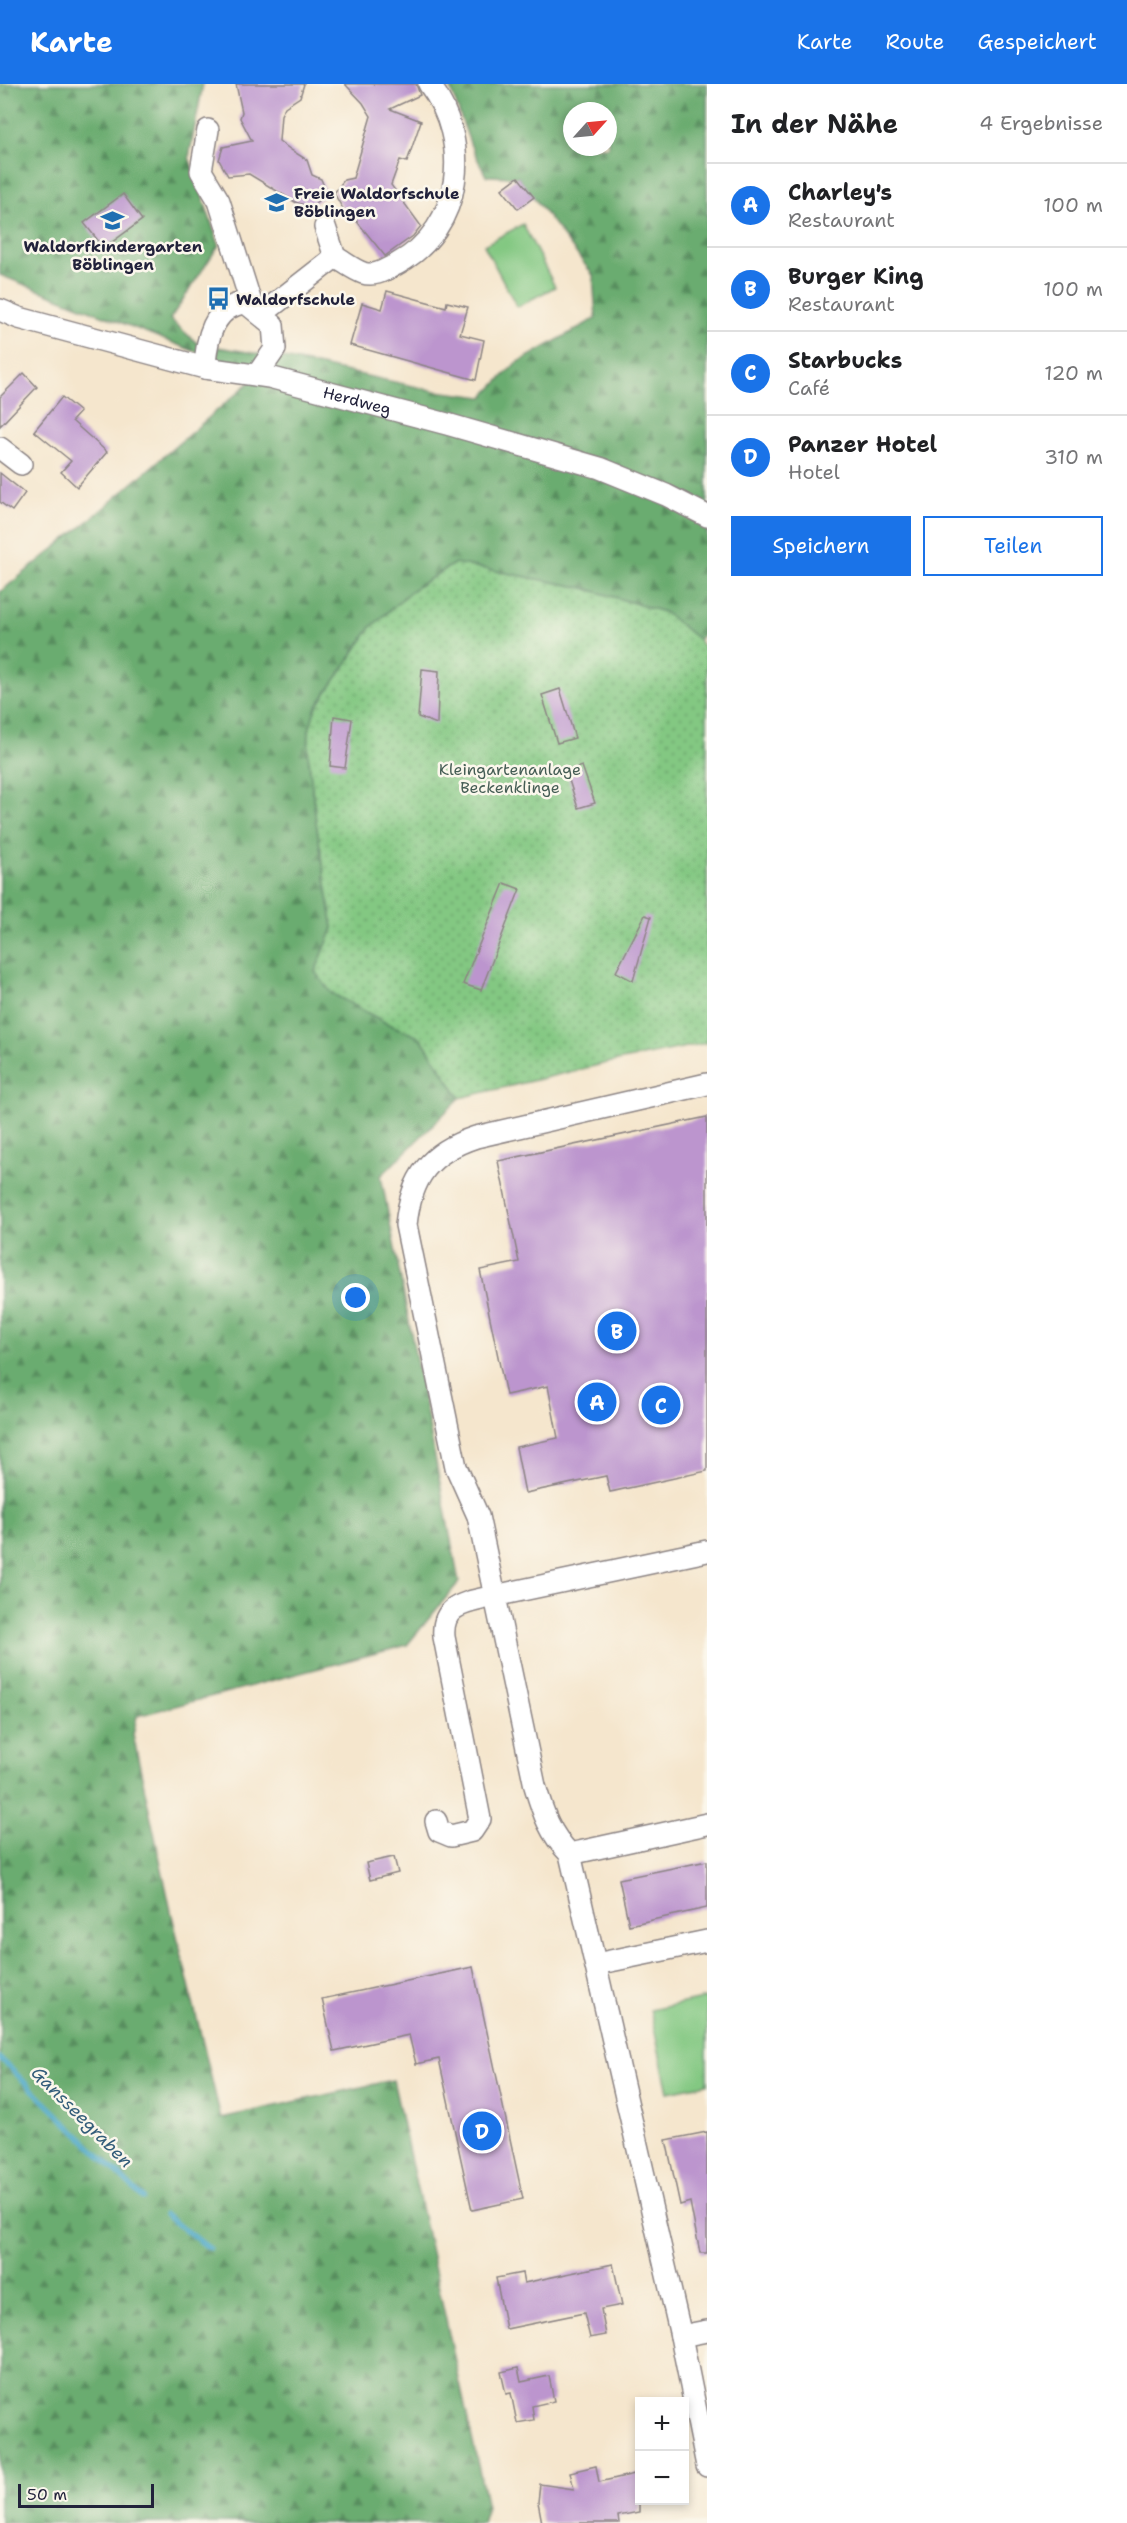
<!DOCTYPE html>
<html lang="de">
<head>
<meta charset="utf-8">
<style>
  body { margin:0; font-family:"Shantell Sans",sans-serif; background:#f2f2f2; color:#202124 }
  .controls { position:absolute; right:18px; bottom:18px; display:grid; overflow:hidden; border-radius:0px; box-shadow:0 3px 9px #0003 }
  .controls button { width:54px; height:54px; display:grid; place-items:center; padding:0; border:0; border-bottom:2px solid #e0e0e0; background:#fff; color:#202124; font:30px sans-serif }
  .compass { position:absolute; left:563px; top:18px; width:54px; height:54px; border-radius:50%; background:#fff; box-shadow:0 3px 9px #0003; rotate:63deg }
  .scale { position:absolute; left:18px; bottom:15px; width:136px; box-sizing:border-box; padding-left:6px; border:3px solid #22223b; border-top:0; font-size:16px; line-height:21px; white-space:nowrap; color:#22223b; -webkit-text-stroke:4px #fbf7ec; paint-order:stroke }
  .you { position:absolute; left:356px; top:1214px; width:21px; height:21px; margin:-15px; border:4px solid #fff; border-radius:50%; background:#1a73e8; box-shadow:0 0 0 9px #1a73e833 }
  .badge { display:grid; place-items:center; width:39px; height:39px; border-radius:50%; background:#1a73e8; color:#fff; font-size:20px; font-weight:700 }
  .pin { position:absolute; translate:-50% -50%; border:3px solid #fff; box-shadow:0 2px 6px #0006 }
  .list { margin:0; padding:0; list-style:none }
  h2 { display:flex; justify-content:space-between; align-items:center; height:78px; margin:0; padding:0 24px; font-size:26px }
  h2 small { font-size:20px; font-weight:400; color:#757577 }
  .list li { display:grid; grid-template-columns:39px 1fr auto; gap:18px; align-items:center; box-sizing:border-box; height:84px; padding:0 24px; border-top:2px solid #e0e0e0 }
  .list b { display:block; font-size:22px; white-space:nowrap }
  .list p { margin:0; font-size:20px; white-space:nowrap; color:#757577 }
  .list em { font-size:20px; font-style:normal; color:#757577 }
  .actions { display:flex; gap:12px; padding:18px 24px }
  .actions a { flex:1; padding:14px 0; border:2px solid #1a73e8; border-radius:0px; text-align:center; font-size:21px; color:#1a73e8 }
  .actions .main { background:#1a73e8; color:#fff }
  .map { position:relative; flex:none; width:707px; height:2439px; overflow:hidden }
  header { display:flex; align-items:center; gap:36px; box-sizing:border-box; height:84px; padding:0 30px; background:#1a73e8; color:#fff }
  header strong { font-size:28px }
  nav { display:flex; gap:33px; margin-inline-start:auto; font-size:21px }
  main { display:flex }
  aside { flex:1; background:#fff }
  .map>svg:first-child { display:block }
</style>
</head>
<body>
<header>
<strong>Karte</strong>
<nav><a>Karte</a><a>Route</a><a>Gespeichert</a></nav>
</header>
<main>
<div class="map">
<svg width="707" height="2439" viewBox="0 0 707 2439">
  <defs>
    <pattern id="green-dots" width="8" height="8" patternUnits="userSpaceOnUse" patternTransform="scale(1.5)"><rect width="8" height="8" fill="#83c882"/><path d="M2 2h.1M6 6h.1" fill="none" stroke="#6ba26c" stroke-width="1.8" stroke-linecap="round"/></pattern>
    <pattern id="forest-firs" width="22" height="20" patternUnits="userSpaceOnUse" patternTransform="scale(1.5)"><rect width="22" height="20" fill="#6aac70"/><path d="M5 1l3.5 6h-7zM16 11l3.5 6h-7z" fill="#578c5d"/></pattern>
  </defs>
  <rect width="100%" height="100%" fill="#fbf7ec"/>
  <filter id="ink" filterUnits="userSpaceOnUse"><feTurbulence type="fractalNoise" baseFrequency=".0167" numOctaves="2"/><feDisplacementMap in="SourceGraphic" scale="12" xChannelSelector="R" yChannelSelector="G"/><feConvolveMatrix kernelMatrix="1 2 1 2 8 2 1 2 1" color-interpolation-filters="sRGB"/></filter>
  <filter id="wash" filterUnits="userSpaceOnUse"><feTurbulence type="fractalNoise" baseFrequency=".008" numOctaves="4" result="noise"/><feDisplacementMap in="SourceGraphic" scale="24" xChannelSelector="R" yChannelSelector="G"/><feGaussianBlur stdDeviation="1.35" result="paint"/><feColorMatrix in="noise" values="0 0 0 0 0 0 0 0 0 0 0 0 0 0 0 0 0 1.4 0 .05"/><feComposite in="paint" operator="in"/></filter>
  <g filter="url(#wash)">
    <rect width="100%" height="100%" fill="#f5e6cd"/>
    <path fill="url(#green-dots)" stroke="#52755e" stroke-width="1.5" d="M455 479 584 504 664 528 698 555 707 567V959L607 979 460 1014 421 954 386 939 331 909 315 888 333 844 316 738 308 670 309 646 315 625 371 543 412 506Z"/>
    <path fill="url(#forest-firs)" stroke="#466756" stroke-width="1.5" fill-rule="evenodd" d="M0 0H203L189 73 219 161 170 235 197 259 206 261 284 274 436 307 483 313 515 280 596 234 593 191 518 93 486 92 471 62 449 0H707V548L698 555 664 528 584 504 455 479 412 506 371 543 315 625 309 646 308 670 316 738 333 844 315 888 331 909 386 939 421 954 460 1014 381 1092 459 1498 407 1561 137 1632 133 1651 171 1827 221 2034 393 1996 487 2422 482 2439H0V508L86 439 257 292 0 191ZM572 27H608V63H572Z"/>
    <g fill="#83c882" stroke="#52755e" stroke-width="1.5">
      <path d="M523 140 555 203 517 223 484 161Z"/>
      <path d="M707 1914V2000L668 2008 650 1926Z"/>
    </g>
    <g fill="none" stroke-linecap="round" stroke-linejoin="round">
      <g stroke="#47a6c6" stroke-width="5">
        <path d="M0 1974 143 2114"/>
        <path d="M165 2131 209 2164"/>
      </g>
    </g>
    <g id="blocks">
      <g fill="#bc95ce">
        <path d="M236 0H304L300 13 285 23 281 31 279 57 291 66 307 76 312 91 321 95 327 110 310 123 295 118 249 90 228 92 219 76 223 63 252 57 240 34 242 28Z"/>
        <path d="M345 0H416L420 11 390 25 421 37 407 78 400 76 391 101 421 142 413 152 385 172 355 135 348 134 334 109 344 96 353 94 371 32 363 19Z"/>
        <path d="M518 93 534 113 518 125 502 105Z"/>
        <path d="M123 110 142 136 104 164 84 139Z"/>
        <path d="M387 207 446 223 447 218 468 223 460 250 484 256 476 296 350 261 362 219 382 225Z"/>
        <path d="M24 289 37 303 0 342V313Z"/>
        <path d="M62 313 80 328 72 337 107 368 77 403 61 388 71 377 34 347Z"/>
        <path d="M0 389 25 409 12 427 0 418Z"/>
        <path d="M422 585 439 587 437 640 418 633Z"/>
        <path d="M560 605 575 654 557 659 542 611Z"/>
        <path d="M334 632 352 635 345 684 330 682Z"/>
        <path d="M582 682 595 719 578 724 566 687Z"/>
        <path d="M504 799 520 805 481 906 463 900Z"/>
        <path d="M645 831 651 833 633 897 616 888Z"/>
        <path d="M707 1033V1387L610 1408 606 1392 525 1409 516 1363 558 1354 548 1302 506 1311 480 1186 519 1178 498 1077Z"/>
        <path d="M394 1773 398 1789 370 1796 366 1779Z"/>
        <path d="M707 1777V1824L629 1841 619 1795Z"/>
        <path d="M473 1883 523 2115 472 2126 439 1975 416 1980 409 1951 334 1967 322 1915Z"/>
        <path d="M707 2048V2169H700L690 2118 680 2121 666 2056Z"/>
        <path d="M613 2180 622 2221 601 2225 606 2251 590 2254 584 2229 506 2245 496 2194 522 2189 524 2199Z"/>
        <path d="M518 2284 521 2298 549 2292 554 2317 532 2322 534 2336 517 2339 511 2309 506 2310 501 2288Z"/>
        <path d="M596 2382 599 2398 639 2389V2428L618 2432 619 2439H542L538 2418 540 2400 574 2405 570 2388Z"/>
      </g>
    </g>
  </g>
  <g filter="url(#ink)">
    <use href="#blocks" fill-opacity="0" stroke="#8c8484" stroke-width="1.5"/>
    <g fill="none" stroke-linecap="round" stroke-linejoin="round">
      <defs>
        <g id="minor">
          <path d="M208 46 201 87 219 117 252 222"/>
          <path d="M325 143 335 173C344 178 354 186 363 189 376 193 386 185 397 180 464 144 472 57 429 0"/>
          <path id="s1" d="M0 226 19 234 205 284 269 293 447 340 600 384 666 411 707 432"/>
          <path d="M262 230 335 173"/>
          <path d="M205 284C206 256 213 221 246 219L273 241 275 265 257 291"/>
          <path d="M0 364 21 380"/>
          <path d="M707 1000 476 1053C430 1068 411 1093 406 1141L456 1383 478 1432 535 1702C543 1729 550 1750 570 1770L681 2252 707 2382"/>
          <path d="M436 1737 439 1747 451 1752 472 1747 480 1735 444 1553C441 1519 468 1519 494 1512L707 1467"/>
          <path d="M570 1770 707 1740"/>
          <path d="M596 1880 707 1857"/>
          <path d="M681 2252 707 2247"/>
        </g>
      </defs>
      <use href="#minor" stroke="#8c8484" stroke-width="24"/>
      <use href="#minor" stroke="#fff" stroke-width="21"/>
    </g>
  </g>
  <defs>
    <symbol id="school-bare" viewBox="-9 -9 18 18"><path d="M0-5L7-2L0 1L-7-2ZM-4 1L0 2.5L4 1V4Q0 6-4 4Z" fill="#1f6fb2" stroke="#fbf7ec" stroke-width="2.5" paint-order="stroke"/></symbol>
    <symbol id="bus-bare" viewBox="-9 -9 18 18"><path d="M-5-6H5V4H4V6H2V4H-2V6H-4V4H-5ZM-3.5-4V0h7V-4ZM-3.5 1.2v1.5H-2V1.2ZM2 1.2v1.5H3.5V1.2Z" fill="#1f6fb2" stroke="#fbf7ec" stroke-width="2.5" paint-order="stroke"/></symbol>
  </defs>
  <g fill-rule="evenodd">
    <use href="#school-bare" x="260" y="102" width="33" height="33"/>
    <use href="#school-bare" x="96" y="120" width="33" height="33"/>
    <use href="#bus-bare" x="202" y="198" width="33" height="33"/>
  </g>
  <g text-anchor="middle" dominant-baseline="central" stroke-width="5" stroke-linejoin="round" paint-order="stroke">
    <g font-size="16" font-weight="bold" fill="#22223b" stroke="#fbf7ec" text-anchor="start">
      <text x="294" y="109">Freie Waldorfschule<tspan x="294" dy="18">Böblingen</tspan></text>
      <text x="113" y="162" text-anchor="middle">Waldorfkindergarten<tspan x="113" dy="18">Böblingen</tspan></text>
      <text x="236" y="215">Waldorfschule</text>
    </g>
    <g font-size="16" fill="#22223b" stroke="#fbf7ec">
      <text stroke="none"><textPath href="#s1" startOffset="369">Herdweg</textPath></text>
    </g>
    <g font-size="16" fill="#445c54" stroke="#fbf7ec">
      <text x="510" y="685">Kleingartenanlage<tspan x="510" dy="18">Beckenklinge</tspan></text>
    </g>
    <g font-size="18" font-style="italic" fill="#335d7a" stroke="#fbf7ec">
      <text transform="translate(82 2033) rotate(45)">Gansseegraben</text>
    </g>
  </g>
</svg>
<div class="controls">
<button>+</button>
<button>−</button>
</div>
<svg class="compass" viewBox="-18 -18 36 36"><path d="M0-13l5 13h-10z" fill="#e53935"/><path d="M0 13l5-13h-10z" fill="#757577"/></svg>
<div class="scale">50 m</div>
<div class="you"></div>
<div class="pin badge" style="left:597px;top:1318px">A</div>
<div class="pin badge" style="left:617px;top:1247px">B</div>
<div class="pin badge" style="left:661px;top:1321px">C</div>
<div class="pin badge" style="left:482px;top:2047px">D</div>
</div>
<aside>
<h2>In der Nähe<small>4 Ergebnisse</small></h2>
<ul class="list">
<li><span class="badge">A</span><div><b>Charley's</b><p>Restaurant</p></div><em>100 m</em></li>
<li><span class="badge">B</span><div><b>Burger King</b><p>Restaurant</p></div><em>100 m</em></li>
<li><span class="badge">C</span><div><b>Starbucks</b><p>Café</p></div><em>120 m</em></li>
<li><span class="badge">D</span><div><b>Panzer Hotel</b><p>Hotel</p></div><em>310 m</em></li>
</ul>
<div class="actions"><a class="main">Speichern</a><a>Teilen</a></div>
</aside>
</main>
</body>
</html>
